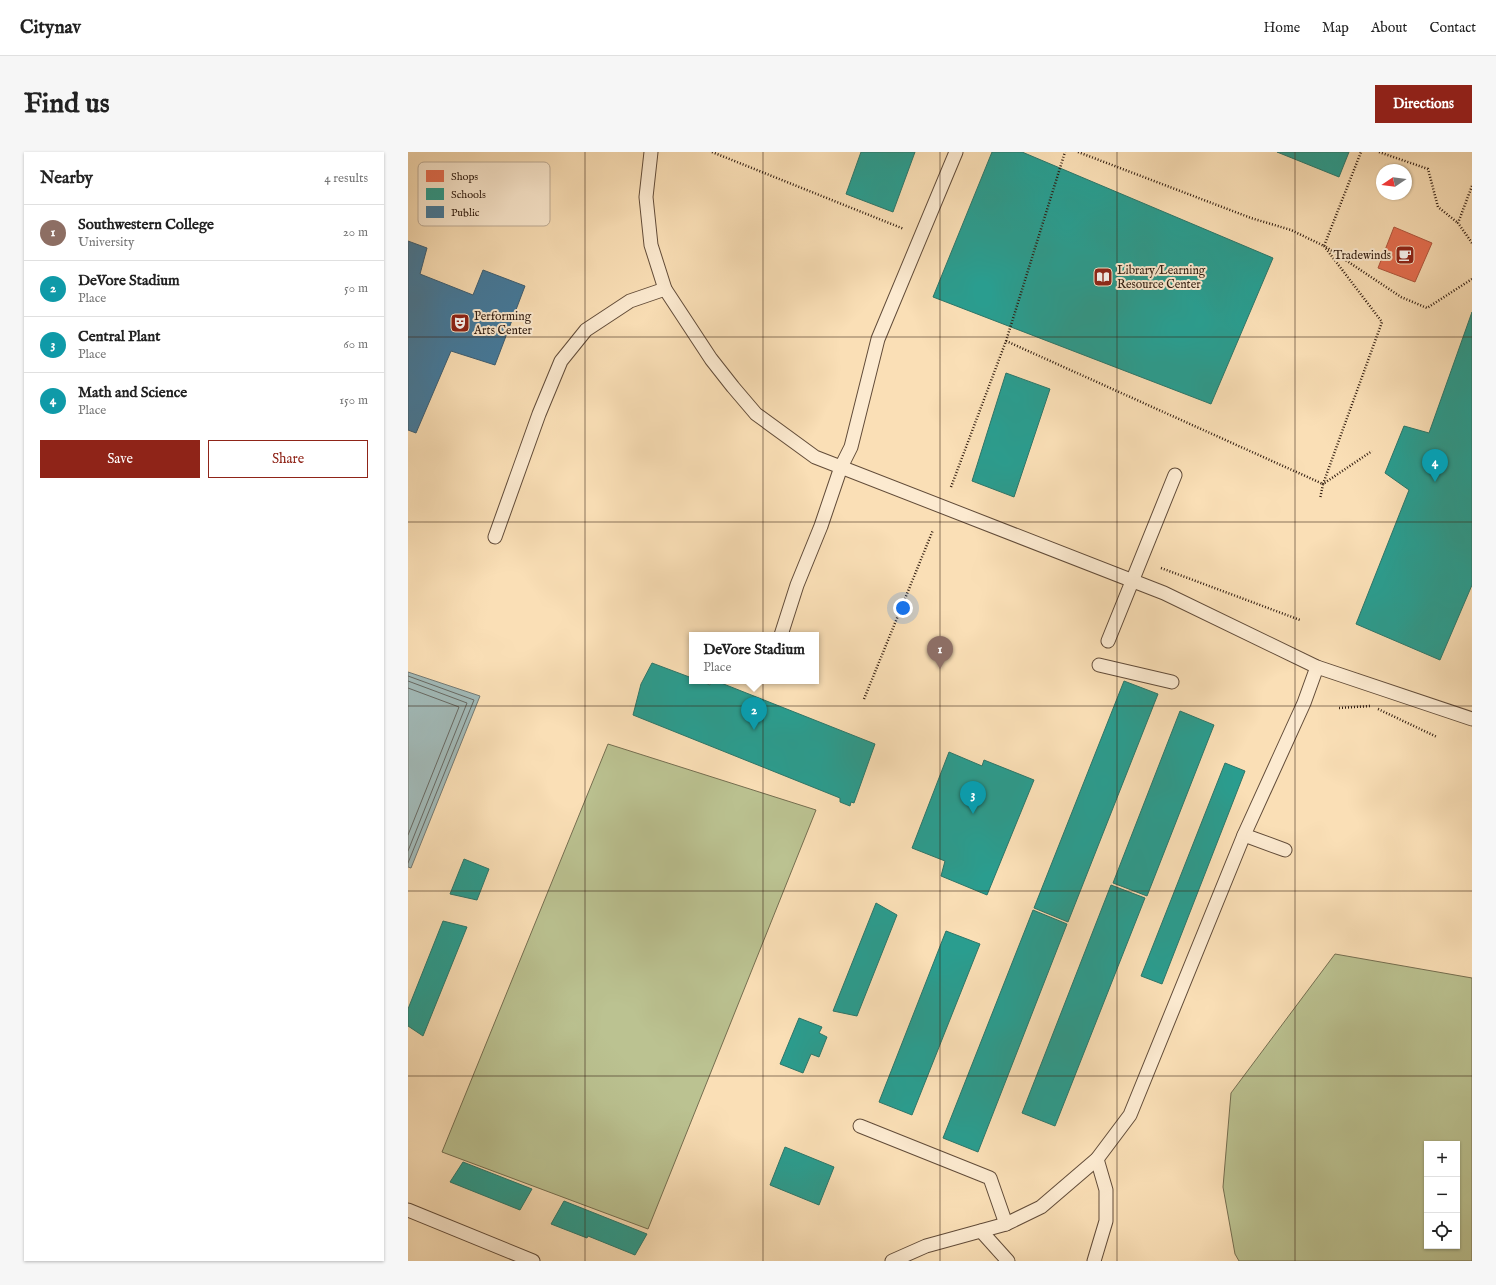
<!DOCTYPE html>
<html lang="en">
<head>
<meta charset="utf-8">
<style>
  body { margin:0; font-family:"IM FELL English",serif; background:#f6f6f6; color:#222 }
  .controls { position:absolute; right:12px; bottom:12px; display:grid; overflow:hidden; border-radius:0px; box-shadow:0 1px 3px #0004 }
  .controls button { width:36px; height:36px; display:grid; place-items:center; padding:0; border:0; border-bottom:1px solid #e0e0e0; background:#fff; color:#222; font:20px sans-serif }
  .compass { position:absolute; left:968px; top:12px; width:36px; height:36px; border-radius:50%; background:#fff; box-shadow:0 1px 3px #0004; rotate:257deg }
  .you { position:absolute; left:495px; top:456px; width:14px; height:14px; margin:-10px; border:3px solid #fff; border-radius:50%; background:#1a73e8; box-shadow:0 0 0 6px #1a73e833 }
  .badge { display:grid; place-items:center; width:26px; height:26px; border-radius:50%; background:#8f2418; color:#fff; font-size:13px; font-weight:700 }
  .pin { position:absolute; translate:-50% -33px; filter:drop-shadow(0 1px 2px #0008) }
  .pin::after { content:''; position:absolute; top:21px; width:14px; height:12px; background:inherit; clip-path:polygon(0 0,100% 0,50% 100%) }
  .popup { position:absolute; left:281px; top:480px; width:130px; height:52px; box-sizing:border-box; display:grid; place-content:center; border-radius:0px; background:#fff; filter:drop-shadow(0 1px 3px #0005); font-size:13px; white-space:nowrap; color:#767676 }
  .popup b { font-size:15px; color:#222 }
  .popup::after { content:''; position:absolute; left:50%; top:100%; margin-left:-8px; border:8px solid transparent; border-top-color:#fff }
  .list { margin:0; padding:0; list-style:none }
  h2 { display:flex; justify-content:space-between; align-items:center; height:52px; margin:0; padding:0 16px; font-size:17px }
  h2 small { font-size:13px; font-weight:400; color:#767676 }
  .list li { display:grid; grid-template-columns:26px 1fr auto; gap:12px; align-items:center; box-sizing:border-box; height:56px; padding:0 16px; border-top:1px solid #e0e0e0 }
  .list b { display:block; font-size:15px; white-space:nowrap }
  .list p { margin:0; font-size:13px; white-space:nowrap; color:#767676 }
  .list em { font-size:13px; font-style:normal; color:#767676 }
  .actions { display:flex; gap:8px; padding:12px 16px }
  .actions a { flex:1; padding:9px 0; border:1px solid #8f2418; border-radius:0px; text-align:center; font-size:14px; color:#8f2418 }
  .actions .main { background:#8f2418; color:#fff }
  .icon { flex:none; width:22px; height:22px; fill:none; stroke:currentColor; stroke-width:2; stroke-linecap:round; stroke-linejoin:round }
  .map { position:relative; flex:none; width:1064px; height:1109px; overflow:hidden; border-radius:0px }
  header { display:flex; align-items:center; gap:24px; box-sizing:border-box; height:56px; padding:0 20px; background:#fff; border-bottom:1px solid #e0e0e0 }
  header strong { font-size:19px }
  nav { display:flex; gap:22px; margin-inline-start:auto; font-size:14px }
  .intro { display:flex; align-items:center; justify-content:space-between; box-sizing:border-box; height:96px; padding:0 24px }
  h1 { margin:0; font-size:28px }
  .button { padding:10px 18px; border-radius:0px; background:#8f2418; color:#fff; font-size:14px; font-weight:700 }
  main { display:flex; gap:24px; padding:0 24px }
  aside { flex:1; background:#fff; border-radius:0px; box-shadow:0 1px 3px #0004 }
  .map>svg:first-child { display:block }
</style>
</head>
<body>
<header>
<strong>Citynav</strong>
<nav><a>Home</a><a>Map</a><a>About</a><a>Contact</a></nav>
</header>
<div class="intro"><h1>Find us</h1><a class="button">Directions</a></div>
<main>
<aside>
<h2>Nearby<small>4 results</small></h2>
<ul class="list">
<li><span class="badge" style="background:#8d6e63">1</span><div><b>Southwestern College</b><p>University</p></div><em>20 m</em></li>
<li><span class="badge" style="background:#0f9aa8">2</span><div><b>DeVore Stadium</b><p>Place</p></div><em>50 m</em></li>
<li><span class="badge" style="background:#0f9aa8">3</span><div><b>Central Plant</b><p>Place</p></div><em>60 m</em></li>
<li><span class="badge" style="background:#0f9aa8">4</span><div><b>Math and Science</b><p>Place</p></div><em>150 m</em></li>
</ul>
<div class="actions"><a class="main">Save</a><a>Share</a></div>
</aside>
<div class="map">
<svg width="1064" height="1109" viewBox="0 0 1064 1109">
  <rect width="100%" height="100%" fill="#fadfb6"/>
  <filter id="stains"><feTurbulence type="fractalNoise" baseFrequency=".005" numOctaves="4"/><feColorMatrix values="0 0 0 0 .2 0 0 0 0 .09 0 0 0 0 .02 0 0 0 .5 -.17"/></filter>
  <radialGradient id="worn" r=".72"><stop offset=".6" stop-color="#630" stop-opacity="0"/><stop offset="1" stop-color="#630" stop-opacity=".3"/></radialGradient>
  <g fill="#bbc291" stroke="#756e50" fill-rule="evenodd">
    <path d="M200 592 408 658 240 1077 34 1000Z"/>
    <path d="M927 802 1064 826V1109H831L827 1102 815 1035 823 941ZM1019 992H1049V1094H1019Z"/>
  </g>
  <path fill="#a2bab8" stroke="#747a74" d="M0 520 72 544 3 716 0 715Z"/>
  <path fill="#e76f51" stroke="#b0563d" d="M986 75 1024 91 1007 130 970 116Z"/>
  <g fill="#2a9d8f" stroke="#2c7669">
    <path d="M453 0H507L485 60 438 42Z"/>
    <path d="M584 0H614L865 106 803 252 525 145Z"/>
    <path d="M869 0H941L931 25Z"/>
    <path d="M1064 160V433L1032 508 948 472 1001 338 977 321 996 274 1021 281Z"/>
    <path d="M598 221 642 237 606 345 564 329Z"/>
    <path d="M244 511 284 526V529H292L302 533 303 529H308L467 592 446 651 443 650 442 654 432 650V646L225 563 233 532Z"/>
    <path d="M716 529 750 542 660 770 626 756Z"/>
    <path d="M772 559 806 573 739 744 705 731Z"/>
    <path d="M541 600 574 614 576 608 626 628 579 743 533 724 537 709 504 696Z"/>
    <path d="M817 611 837 619 754 832 733 824Z"/>
    <path d="M56 707 81 717 69 748 42 742Z"/>
    <path d="M703 733 737 746 647 974 614 961Z"/>
    <path d="M468 751 489 763 449 864 425 859Z"/>
    <path d="M625 758 659 772 570 1000 535 986Z"/>
    <path d="M35 769 59 775 15 884 0 874V857Z"/>
    <path d="M538 779 572 792 504 963 471 950Z"/>
    <path d="M391 866 414 875 411 881 419 885 411 905 403 902 395 921 372 912Z"/>
    <path d="M377 995 426 1015 411 1053 362 1033Z"/>
    <path d="M55 1010 124 1037 112 1058 42 1030Z"/>
    <path d="M156 1049 239 1082 227 1103 180 1084 179 1086 143 1072Z"/>
  </g>
  <path fill="#457b9d" stroke="#3e5e72" d="M0 89 19 96 12 122 65 143 75 118 117 134 87 213 43 199 8 281 0 278Z"/>
  <g fill="none" stroke-linecap="round" stroke-linejoin="round">
    <g stroke="#686a64" stroke-width="1">
      <path d="M0 524 66 548 0 711"/>
      <path d="M0 529 59 551 0 699"/>
      <path d="M0 536 51 555 0 683"/>
    </g>
    <defs>
      <g id="lane">
        <path d="M243 0 238 45 243 93 257 137 303 207 325 235 348 262 407 305 756 441 909 515 1064 567"/>
        <path d="M87 385 131 262 153 209 178 178 222 149 257 137"/>
        <path d="M373 483 389 433 413 374 433 315 443 295 470 187 548 0"/>
        <path d="M700 489 767 323"/>
        <path d="M691 513 764 530"/>
        <path d="M836 683 877 698"/>
        <path d="M452 974 582 1026 598 1072"/>
        <path d="M0 1058 125 1109"/>
        <path d="M573 1079 600 1109"/>
        <path d="M484 1109 518 1094 598 1072 633 1055 689 1007 722 963 836 683 896 551 909 515"/>
        <path d="M686 1109 698 1069V1038L689 1007"/>
      </g>
    </defs>
    <use href="#lane" stroke="#624c39" stroke-width="15"/>
    <g stroke="#2f1b0f" stroke-width="2.5" stroke-dasharray="1 2" stroke-linecap="butt">
      <path d="M304 0 496 77"/>
      <path d="M670 0 843 66 883 78 916 94 953 0"/>
      <path d="M971 0 1020 17 1030 55 1050 71"/>
      <path d="M1064 34 1050 71 1064 91"/>
      <path d="M916 94 974 170 915 332 964 299"/>
      <path d="M918 95 993 145 1019 156 1064 127"/>
      <path d="M598 189 915 332 912 347"/>
      <path d="M543 335 598 189 657 0"/>
      <path d="M753 416 892 468"/>
      <path d="M456 547 525 378"/>
      <path d="M931 556 962 554"/>
      <path d="M970 557 1029 585"/>
    </g>
    <use href="#lane" stroke="#fcead0" stroke-width="13"/>
  </g>
  <path fill="none" stroke="#2f1b0f" stroke-width="1" stroke-opacity="0.55" d="M177 0V1109M355 0V1109M532 0V1109M709 0V1109M887 0V1109M0 185H1064M0 370H1064M0 554H1064M0 739H1064M0 924H1064"/>
  <defs>
    <symbol id="cafe-square" viewBox="-11 -11 22 22"><rect x="-9" y="-9" width="18" height="18" rx="4" fill="#8f2418" stroke="#fcead0"/><path d="M-5.5-4.5H6V0H3Q3 3.5 0 3.5H-2.5Q-5.5 3.5-5.5 0ZM3-3.2v2h1.7v-2ZM-6 4.5H4V6H-6Z" fill="#fff"/></symbol>
    <symbol id="library-square" viewBox="-11 -11 22 22"><rect x="-9" y="-9" width="18" height="18" rx="4" fill="#8f2418" stroke="#fcead0"/><path d="M-6-4Q-3-5.5-.7-3.5V5Q-3 3-6 4ZM6-4Q3-5.5 .7-3.5V5Q3 3 6 4Z" fill="#fff"/></symbol>
    <symbol id="theatre-square" viewBox="-11 -11 22 22"><rect x="-9" y="-9" width="18" height="18" rx="4" fill="#8f2418" stroke="#fcead0"/><path d="M-5-5.5Q0-4 5-5.5V0Q5 5 0 6Q-5 5-5 0ZM-3.3-2.5H-1v1.5H-3.3ZM1-2.5H3.3v1.5H1ZM-2.8 1Q0 5.5 2.8 1Z" fill="#fff"/></symbol>
  </defs>
  <g fill-rule="evenodd">
    <use href="#cafe-square" x="986" y="92" width="22" height="22"/>
    <use href="#library-square" x="684" y="114" width="22" height="22"/>
    <use href="#theatre-square" x="41" y="160" width="22" height="22"/>
  </g>
  <g text-anchor="middle" dominant-baseline="central" stroke-width="4" stroke-linejoin="round" paint-order="stroke">
    <g font-size="12" fill="#2f1b0f" stroke="#fcead0" text-anchor="start">
      <text x="983" y="103" text-anchor="end">Tradewinds</text>
      <text x="709" y="118">Library/Learning<tspan x="709" dy="14">Resource Center</tspan></text>
      <text x="66" y="164">Performing<tspan x="66" dy="14">Arts Center</tspan></text>
    </g>
  </g>
  <rect x="10" y="10" width="132" height="64" rx="6" fill="#fcead0" stroke="#beac96" stroke-width="1"/>
  <rect x="18" y="18" width="18" height="12" fill="#e76f51"/>
  <rect x="18" y="36" width="18" height="12" fill="#2a9d8f"/>
  <rect x="18" y="54" width="18" height="12" fill="#457b9d"/>
  <g font-size="11" fill="#2f1b0f">
    <text x="43" y="28">Shops</text>
    <text x="43" y="46">Schools</text>
    <text x="43" y="64">Public</text>
  </g>
  <rect width="100%" height="100%" filter="url(#stains)"/>
  <rect width="100%" height="100%" fill="url(#worn)"/>
</svg>
<div class="controls">
<button>+</button>
<button>−</button>
<button><svg class="icon" aria-label="locate" viewBox="0 0 24 24"><circle cx="12" cy="12" r="6"/><path d="M12 2v4M12 18v4M2 12h4M18 12h4"/></svg></button>
</div>
<svg class="compass" viewBox="-18 -18 36 36"><path d="M0-13l5 13h-10z" fill="#e53935"/><path d="M0 13l5-13h-10z" fill="#767676"/></svg>
<div class="you"></div>
<div class="pin badge" style="left:532px;top:517px;background:#8d6e63">1</div>
<div class="pin badge" style="left:346px;top:578px;background:#0f9aa8">2</div>
<div class="popup"><b>DeVore Stadium</b>Place</div>
<div class="pin badge" style="left:565px;top:662px;background:#0f9aa8">3</div>
<div class="pin badge" style="left:1027px;top:330px;background:#0f9aa8">4</div>
</div>
</main>
</body>
</html>
